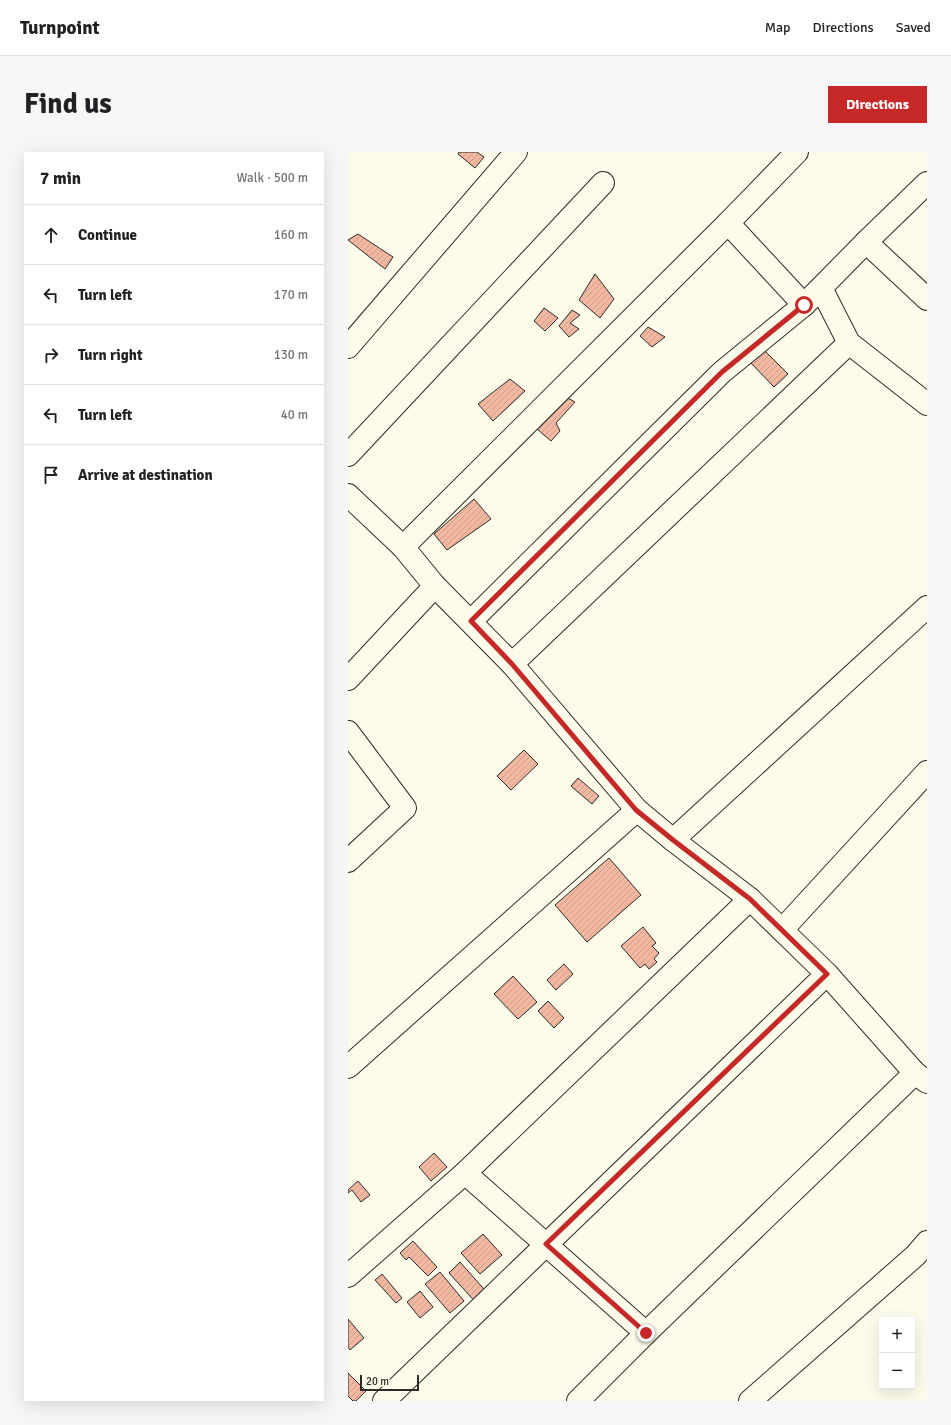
<!DOCTYPE html>
<html lang="en">
<head>
<meta charset="utf-8">
<style>
  body { margin:0; font-family:Signika,sans-serif; background:#f6f6f6; color:#202124 }
  .controls { position:absolute; right:12px; bottom:12px; display:grid; overflow:hidden; border-radius:0px; box-shadow:0 4px 16px #0002 }
  .controls button { width:36px; height:36px; display:grid; place-items:center; padding:0; border:0; border-bottom:1px solid #e0e0e0; background:#fff; color:#202124; font:20px sans-serif }
  .scale { position:absolute; left:12px; bottom:10px; width:59px; box-sizing:border-box; padding-left:4px; border:2px solid #2b2b2b; border-top:0; font-size:11px; line-height:14px; white-space:nowrap; color:#2b2b2b; -webkit-text-stroke:3px #fdfbea; paint-order:stroke }
  .stop { position:absolute; width:12px; height:12px; margin:-9px; border:3px solid #c62828; border-radius:50%; background:#fff }
  .stop.end { background:#c62828; border-color:#fff; box-shadow:0 1px 4px #0008 }
  .list { margin:0; padding:0; list-style:none }
  h2 { display:flex; justify-content:space-between; align-items:center; height:52px; margin:0; padding:0 16px; font-size:17px }
  h2 small { font-size:13px; font-weight:400; color:#757577 }
  .list li { display:grid; grid-template-columns:26px 1fr auto; gap:12px; align-items:center; box-sizing:border-box; height:60px; padding:0 16px; border-top:1px solid #e0e0e0 }
  .list b { display:block; font-size:15px; white-space:nowrap }
  .list em { font-size:13px; font-style:normal; color:#757577 }
  .icon { flex:none; width:22px; height:22px; fill:none; stroke:currentColor; stroke-width:2; stroke-linecap:round; stroke-linejoin:round }
  .map { position:relative; flex:none; width:579px; height:1249px; overflow:hidden; border-radius:0px }
  header { display:flex; align-items:center; gap:24px; box-sizing:border-box; height:56px; padding:0 20px; background:#fff; border-bottom:1px solid #e0e0e0 }
  header strong { font-size:19px }
  nav { display:flex; gap:22px; margin-inline-start:auto; font-size:14px }
  .intro { display:flex; align-items:center; justify-content:space-between; box-sizing:border-box; height:96px; padding:0 24px }
  h1 { margin:0; font-size:28px }
  .button { padding:10px 18px; border-radius:0px; background:#c62828; color:#fff; font-size:14px; font-weight:700 }
  main { display:flex; gap:24px; padding:0 24px }
  aside { flex:1; background:#fff; border-radius:0px; box-shadow:0 4px 16px #0002 }
  .map>svg:first-child { display:block }
</style>
</head>
<body>
<header>
<strong>Turnpoint</strong>
<nav><a>Map</a><a>Directions</a><a>Saved</a></nav>
</header>
<div class="intro"><h1>Find us</h1><a class="button">Directions</a></div>
<main>
<aside>
<h2>7 min<small>Walk · 500 m</small></h2>
<ul class="list">
<li><svg class="icon" aria-label="ahead" viewBox="0 0 24 24"><path d="M12 20V5M6 11l6-6 6 6"/></svg><div><b>Continue</b></div><em>160 m</em></li>
<li><svg class="icon" aria-label="left" viewBox="0 0 24 24"><path d="M17 20v-9H6M10 6l-5 5 5 5"/></svg><div><b>Turn left</b></div><em>170 m</em></li>
<li><svg class="icon" aria-label="right" viewBox="0 0 24 24"><path d="M7 20v-9h11M14 6l5 5-5 5"/></svg><div><b>Turn right</b></div><em>130 m</em></li>
<li><svg class="icon" aria-label="left" viewBox="0 0 24 24"><path d="M17 20v-9H6M10 6l-5 5 5 5"/></svg><div><b>Turn left</b></div><em>40 m</em></li>
<li><svg class="icon" aria-label="arrive" viewBox="0 0 24 24"><path d="M6 21V4h12l-3 4 3 4H6"/></svg><div><b>Arrive at destination</b></div></li>
</ul>
</aside>
<div class="map">
<svg width="579" height="1249" viewBox="0 0 579 1249">
  <defs>
    <pattern id="building-hatch" width="6" height="6" patternUnits="userSpaceOnUse"><rect width="6" height="6" fill="#f2b8a0"/><path d="M-1 1l2-2M0 6l6-6M5 7l2-2" fill="none" stroke="#d09e8a"/></pattern>
  </defs>
  <rect width="100%" height="100%" fill="#fdfbea"/>
  <g fill="url(#building-hatch)" stroke="#2b2b2b">
    <path d="M111 0H129L136 5 127 16 110 2Z"/>
    <path d="M10 82 45 105 37 117 0 88Z"/>
    <path d="M247 122 266 147 252 166 231 148Z"/>
    <path d="M196 156 210 166 197 179 186 169Z"/>
    <path d="M224 158 232 163 222 171 231 177 221 185 211 174Z"/>
    <path d="M300 175 317 185 304 195 292 184Z"/>
    <path d="M416 198 440 222 426 235 402 210Z"/>
    <path d="M162 227 177 239 145 269 130 252Z"/>
    <path d="M216 244 227 250 208 271 212 279 203 289 189 277Z"/>
    <path d="M126 347 143 367 99 398 86 382Z"/>
    <path d="M176 598 190 612 163 638 149 624Z"/>
    <path d="M230 626 251 644 244 652 223 634Z"/>
    <path d="M261 706 293 743 239 790 207 753Z"/>
    <path d="M295 775 308 791 304 794 311 801 306 807 309 810 301 817 297 812 292 816 273 794Z"/>
    <path d="M216 812 225 822 208 838 199 828Z"/>
    <path d="M165 824 189 850 170 867 146 842Z"/>
    <path d="M200 849 216 866 206 876 190 859Z"/>
    <path d="M86 1001 99 1015 83 1029 71 1015Z"/>
    <path d="M10 1029 22 1043 13 1050 4 1038 0 1041V1038Z"/>
    <path d="M135 1082 154 1103 132 1122 113 1101Z"/>
    <path d="M65 1089 89 1115 80 1124 61 1105 58 1108 52 1101Z"/>
    <path d="M112 1110 142 1144 131 1154 101 1121Z"/>
    <path d="M92 1120 116 1149 102 1161 77 1132Z"/>
    <path d="M34 1122 54 1146 48 1151 27 1128Z"/>
    <path d="M72 1139 85 1155 72 1166 59 1150Z"/>
    <path d="M0 1167 16 1186 2 1198 0 1195Z"/>
    <path d="M0 1221 18 1239 8 1249H5L0 1244Z"/>
  </g>
  <g fill="none" stroke-linecap="round" stroke-linejoin="round">
    <defs>
      <g id="minor">
        <path d="M380 71 449 0"/>
        <path d="M518 90 579 147"/>
        <path d="M473 136 501 191 579 252"/>
        <path d="M0 195 168 0"/>
        <path d="M0 303 255 31"/>
        <path d="M0 343 55 395 87 434 164 512 289 658 325 688"/>
        <path d="M55 395 380 71 456 153 518 90 579 31"/>
        <path d="M123 469 374 220 456 153"/>
        <path d="M164 512 501 191"/>
        <path d="M0 527 87 434"/>
        <path d="M0 580 57 656 0 709"/>
        <path d="M434 778 579 620"/>
        <path d="M0 915 289 658"/>
        <path d="M117 1021 298 1181"/>
        <path d="M0 1124 117 1021 402 747"/>
        <path d="M36 1249 479 822"/>
        <path d="M230 1249 298 1181 567 921"/>
        <path d="M402 1249 568 1103 579 1090"/>
      </g>
      <path id="major" d="M579 455 325 688 402 747 479 822 567 921 579 930"/>
    </defs>
    <use href="#minor" stroke="#2b2b2b" stroke-width="24"/>
    <use href="#major" stroke="#2b2b2b" stroke-width="24"/>
    <use href="#minor" stroke="#fdfbea" stroke-width="22"/>
    <use href="#major" stroke="#fdfbea" stroke-width="22"/>
  </g>
  <g fill="none" stroke-linecap="round" stroke-linejoin="round">
    <path stroke="#c62828" stroke-width="5" d="M298 1181 198 1092 479 822 402 747 325 688 288 658 164 512 123 469 374 220 456 153"/>
  </g>
</svg>
<div class="controls">
<button>+</button>
<button>−</button>
</div>
<div class="scale">20 m</div>
<div class="stop" style="left:456px;top:153px"></div>
<div class="stop end" style="left:298px;top:1181px"></div>
</div>
</main>
</body>
</html>
